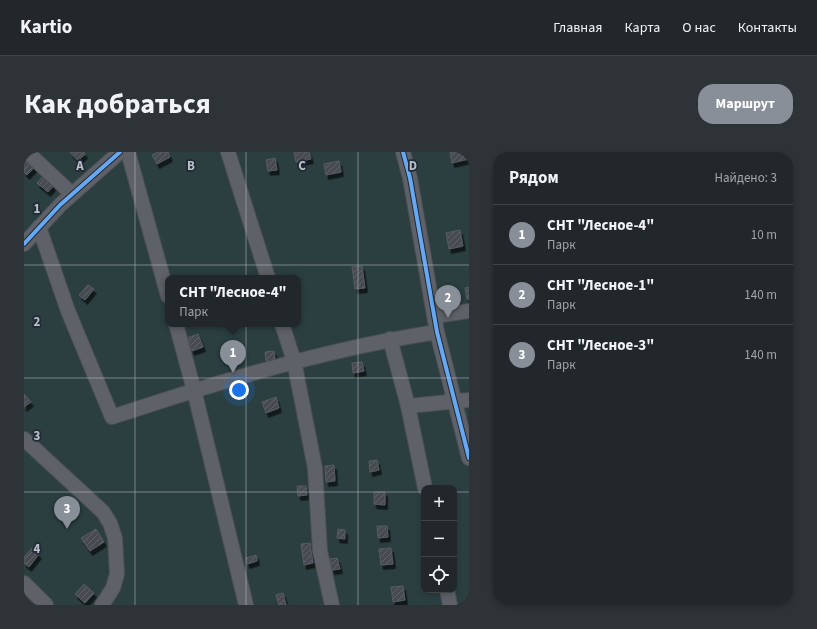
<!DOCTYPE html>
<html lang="ru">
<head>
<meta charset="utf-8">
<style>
  body { margin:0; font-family:"Source Sans 3",sans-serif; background:#2e3338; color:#f1f3f6 }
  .controls { position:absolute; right:12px; bottom:12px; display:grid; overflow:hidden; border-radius:8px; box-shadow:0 2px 6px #0003 }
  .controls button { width:36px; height:36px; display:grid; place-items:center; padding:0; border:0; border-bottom:1px solid #3f4448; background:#22272c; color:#f1f3f6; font:20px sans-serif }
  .you { position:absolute; left:215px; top:238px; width:14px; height:14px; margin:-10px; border:3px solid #fff; border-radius:50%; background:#1a73e8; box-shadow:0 0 0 6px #1a73e833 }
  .badge { display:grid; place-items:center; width:26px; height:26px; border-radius:50%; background:#888f98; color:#fff; font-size:13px; font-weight:700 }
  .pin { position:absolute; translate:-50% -33px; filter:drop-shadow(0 1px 2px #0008) }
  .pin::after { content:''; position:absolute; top:21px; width:14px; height:12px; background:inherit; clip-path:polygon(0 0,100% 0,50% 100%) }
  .popup { position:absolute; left:141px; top:123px; width:136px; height:52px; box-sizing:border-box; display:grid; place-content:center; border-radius:8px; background:#22272c; filter:drop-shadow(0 1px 3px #0005); font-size:13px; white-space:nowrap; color:#a2a5a9 }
  .popup b { font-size:15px; color:#f1f3f6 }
  .popup::after { content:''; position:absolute; left:50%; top:100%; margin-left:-8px; border:8px solid transparent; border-top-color:#22272c }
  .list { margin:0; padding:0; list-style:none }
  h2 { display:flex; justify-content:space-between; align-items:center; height:52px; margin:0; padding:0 16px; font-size:17px }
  h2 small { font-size:13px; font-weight:400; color:#a2a5a9 }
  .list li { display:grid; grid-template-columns:26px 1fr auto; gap:12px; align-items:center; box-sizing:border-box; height:60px; padding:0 16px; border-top:1px solid #3f4448 }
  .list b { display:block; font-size:15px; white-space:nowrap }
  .list p { margin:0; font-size:13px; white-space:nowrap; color:#a2a5a9 }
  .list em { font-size:13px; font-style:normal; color:#a2a5a9 }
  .icon { flex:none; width:22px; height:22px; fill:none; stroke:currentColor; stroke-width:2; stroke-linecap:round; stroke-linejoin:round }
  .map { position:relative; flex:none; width:445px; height:453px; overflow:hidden; border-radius:16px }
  header { display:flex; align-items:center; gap:24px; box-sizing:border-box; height:56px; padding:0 20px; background:#22272c; border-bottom:1px solid #3f4448 }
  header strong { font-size:19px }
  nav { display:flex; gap:22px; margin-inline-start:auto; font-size:14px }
  .intro { display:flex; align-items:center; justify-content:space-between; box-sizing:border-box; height:96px; padding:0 24px }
  h1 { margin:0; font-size:28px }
  .button { padding:10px 18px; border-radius:16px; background:#888f98; color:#fff; font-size:14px; font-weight:700 }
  main { display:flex; gap:24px; padding:0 24px }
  aside { flex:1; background:#22272c; border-radius:16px; box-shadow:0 2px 6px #0003 }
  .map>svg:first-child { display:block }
</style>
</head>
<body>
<header>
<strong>Kartio</strong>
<nav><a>Главная</a><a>Карта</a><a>О нас</a><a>Контакты</a></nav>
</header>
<div class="intro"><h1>Как добраться</h1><a class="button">Маршрут</a></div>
<main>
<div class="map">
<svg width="445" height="453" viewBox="0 0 445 453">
  <defs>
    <pattern id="building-hatch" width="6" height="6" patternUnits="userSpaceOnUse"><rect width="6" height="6" fill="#464b51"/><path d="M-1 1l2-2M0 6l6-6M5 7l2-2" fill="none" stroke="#5f6369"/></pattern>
    <filter id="shadow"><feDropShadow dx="2.5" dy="4.5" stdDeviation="0" flood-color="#0009"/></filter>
  </defs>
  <rect width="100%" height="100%" fill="#2e343a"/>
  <path fill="#2b3f41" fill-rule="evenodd" d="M0 0H445V453H0ZM144 126H274V172H144ZM400 336H430V438H400Z"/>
  <g fill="url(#building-hatch)" stroke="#565b61" filter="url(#shadow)">
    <path d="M46 0H60L61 2 54 9Z"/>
    <path d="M134 0H144L146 5 133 12 128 3Z"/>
    <path d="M270 0H285L287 7 272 10Z"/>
    <path d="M426 0H445V7L428 11Z"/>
    <path d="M4 6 12 14 3 23 0 20V10Z"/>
    <path d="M251 6 253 18 244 19 242 8Z"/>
    <path d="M315 9 317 20 302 23 300 12Z"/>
    <path d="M22 21 32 31 24 40 13 31Z"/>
    <path d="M436 78 439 94 425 97 422 81Z"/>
    <path d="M338 114 341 136 331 137 328 115Z"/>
    <path d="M64 133 70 137 61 148 55 143Z"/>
    <path d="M445 135V147H443L441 136Z"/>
    <path d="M174 182 179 195 168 199 163 186Z"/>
    <path d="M250 199 251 207 242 209 241 200Z"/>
    <path d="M338 210 340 219 329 221 328 211Z"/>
    <path d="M0 242 7 250 0 255Z"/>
    <path d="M252 245 255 256 242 261 238 250Z"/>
    <path d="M353 308 355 318 346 320 345 309Z"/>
    <path d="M310 313 311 329 302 330 301 314Z"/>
    <path d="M273 334H282L283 343 274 344Z"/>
    <path d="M350 340H361V353L350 352Z"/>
    <path d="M353 374H363L364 385 354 386Z"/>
    <path d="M72 377 80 390 66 399 57 386Z"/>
    <path d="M314 377 321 378V387L313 386Z"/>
    <path d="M286 391 289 411 280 413 277 392Z"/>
    <path d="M8 396 15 402 5 415 0 411V405Z"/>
    <path d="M367 396 369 412 357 413 355 397Z"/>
    <path d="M232 403 233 409 223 412 222 406Z"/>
    <path d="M313 406 316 417 308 418 306 407Z"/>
    <path d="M60 432 70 441 61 451 51 442Z"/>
    <path d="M379 434 381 448 369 450 367 435Z"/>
    <path d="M259 441 262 453H255L252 443Z"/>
    <path d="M0 445 5 449 1 453H0Z"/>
  </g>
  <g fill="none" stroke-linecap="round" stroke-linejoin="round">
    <defs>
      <g id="minor">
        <path d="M3 0 48 42"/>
        <path d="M104 0 144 144"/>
        <path d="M204 0 244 126"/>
        <path d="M379 0 386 26 413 180 445 306"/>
        <path d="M15 75 44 159 88 265C194 230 302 197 413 180"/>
        <path d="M0 92 36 53 96 0"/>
        <path d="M411 164 445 159"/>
        <path d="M152 172 170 238 222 453"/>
        <path d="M258 172 270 209 291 316 296 399 308 453"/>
        <path d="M366 187 384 254 401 336"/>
        <path d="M384 254 445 248"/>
        <path d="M0 287 79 360 86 371 91 386 93 422 89 436 78 453"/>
        <path d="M0 431 22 453"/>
        <path d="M423 438 426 453"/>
      </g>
    </defs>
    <use href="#minor" stroke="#4c5055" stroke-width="16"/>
    <use href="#minor" stroke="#5e6268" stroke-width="14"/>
    <defs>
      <g id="cycleway">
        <path d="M379 0 386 26 413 180 445 306"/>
        <path d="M0 92 36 53 96 0"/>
      </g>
    </defs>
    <use href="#cycleway" stroke="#212a35" stroke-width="6"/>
    <use href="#cycleway" stroke="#66a8f1" stroke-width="4"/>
  </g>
  <path fill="none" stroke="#b9c0ca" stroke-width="1" stroke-opacity="0.55" d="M111 0V453M222 0V453M334 0V453M0 113H445M0 226H445M0 340H400M430 340H445"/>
  <g font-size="13" text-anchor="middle" font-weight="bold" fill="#b9c0ca" stroke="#212a35" stroke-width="3.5" stroke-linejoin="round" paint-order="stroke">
    <text x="56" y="18">A</text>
    <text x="167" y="18">B</text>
    <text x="278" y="18">C</text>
    <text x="389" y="18">D</text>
    <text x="13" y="61">1</text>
    <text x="13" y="174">2</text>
    <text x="13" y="288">3</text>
    <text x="13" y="401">4</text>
  </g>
</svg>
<div class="controls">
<button>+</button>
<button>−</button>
<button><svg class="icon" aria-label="locate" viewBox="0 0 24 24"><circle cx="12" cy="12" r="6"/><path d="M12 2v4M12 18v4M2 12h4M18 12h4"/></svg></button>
</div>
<div class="you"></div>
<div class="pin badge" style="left:209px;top:221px">1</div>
<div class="popup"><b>СНТ &quot;Лесное-4&quot;</b>Парк</div>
<div class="pin badge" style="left:424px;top:166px">2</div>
<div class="pin badge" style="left:43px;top:377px">3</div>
</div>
<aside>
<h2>Рядом<small>Найдено: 3</small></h2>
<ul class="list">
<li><span class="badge">1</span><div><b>СНТ &quot;Лесное-4&quot;</b><p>Парк</p></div><em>10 m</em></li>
<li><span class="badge">2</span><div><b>СНТ &quot;Лесное-1&quot;</b><p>Парк</p></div><em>140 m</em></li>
<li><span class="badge">3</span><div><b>СНТ &quot;Лесное-3&quot;</b><p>Парк</p></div><em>140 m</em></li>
</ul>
</aside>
</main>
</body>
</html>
